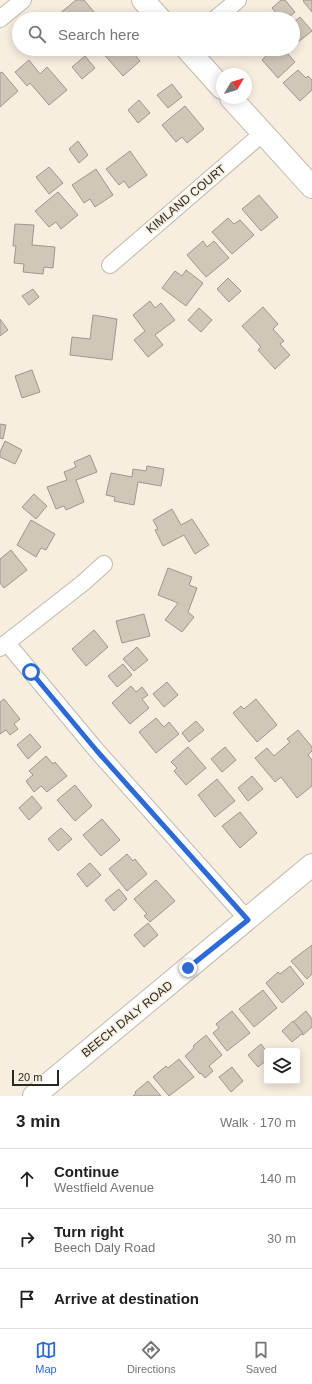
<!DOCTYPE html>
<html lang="en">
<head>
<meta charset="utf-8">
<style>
  body { margin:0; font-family:Helvetica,sans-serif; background:#f2f2f2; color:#222 }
  .controls { position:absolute; right:12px; bottom:12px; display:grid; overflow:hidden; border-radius:4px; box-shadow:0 2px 10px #0003 }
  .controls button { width:36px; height:36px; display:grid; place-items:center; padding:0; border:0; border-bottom:1px solid #e0e0e0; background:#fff; color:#222; font:20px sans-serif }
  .compass { position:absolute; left:216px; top:68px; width:36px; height:36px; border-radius:50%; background:#fff; box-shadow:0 2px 10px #0003; rotate:52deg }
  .scale { position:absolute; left:12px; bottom:10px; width:47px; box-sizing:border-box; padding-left:4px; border:2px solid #2b2822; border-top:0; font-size:11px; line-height:14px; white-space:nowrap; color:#2b2822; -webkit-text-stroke:3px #f7eedf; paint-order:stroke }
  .stop { position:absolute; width:12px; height:12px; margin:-9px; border:3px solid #2c6ad7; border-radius:50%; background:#fff }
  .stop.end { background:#2c6ad7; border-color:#fff; box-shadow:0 1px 4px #0008 }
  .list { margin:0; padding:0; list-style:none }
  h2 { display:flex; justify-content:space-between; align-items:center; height:52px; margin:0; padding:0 16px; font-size:17px }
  h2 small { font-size:13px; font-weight:400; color:#767676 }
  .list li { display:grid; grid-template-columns:26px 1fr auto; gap:12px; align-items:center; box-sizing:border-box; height:60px; padding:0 16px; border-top:1px solid #e0e0e0 }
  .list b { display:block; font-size:15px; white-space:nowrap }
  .list p { margin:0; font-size:13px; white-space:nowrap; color:#767676 }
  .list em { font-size:13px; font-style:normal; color:#767676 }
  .icon { flex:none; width:22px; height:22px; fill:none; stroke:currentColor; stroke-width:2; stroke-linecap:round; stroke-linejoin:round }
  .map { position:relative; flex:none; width:312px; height:1096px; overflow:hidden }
  .search { position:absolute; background:#fff; box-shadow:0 2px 10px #0003; left:12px; right:12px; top:12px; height:44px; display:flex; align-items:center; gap:10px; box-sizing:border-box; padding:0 14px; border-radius:22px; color:#767676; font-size:15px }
  .sheet { height:232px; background:#fff }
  nav { display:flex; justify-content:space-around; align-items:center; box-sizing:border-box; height:56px; border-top:1px solid #e0e0e0; background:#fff; font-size:11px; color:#767676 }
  nav a { display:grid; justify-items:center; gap:2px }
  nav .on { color:#2c6ad7 }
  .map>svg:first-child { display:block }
</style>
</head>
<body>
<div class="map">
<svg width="312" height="1096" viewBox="0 0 312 1096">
  <rect width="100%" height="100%" fill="#f7eedf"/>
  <g fill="#cfc7b8" stroke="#9f9789">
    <path d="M76 0H84L100 19H53Z"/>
    <path d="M281 0H285L295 12 287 19H281L272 8Z"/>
    <path d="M304 0H312V12L303 1Z"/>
    <path d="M300 17 312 31 298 42 293 36V23Z"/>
    <path d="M106 49H130L140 61 123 76 102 52Z"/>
    <path d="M273 49H279L285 55 287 53 295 62 278 78 262 60Z"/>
    <path d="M85 56 95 68 82 79 72 67Z"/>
    <path d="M29 60 40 74 47 67 67 90 49 105 30 83 27 86 15 72Z"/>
    <path d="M298 70 306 78 308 76 312 80V90L300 101 283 83Z"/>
    <path d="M2 72 18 91 0 107V73Z"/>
    <path d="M172 84 182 97 168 108 157 95Z"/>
    <path d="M139 100 150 113 138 123 128 110Z"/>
    <path d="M185 106 204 129 187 143 182 137 176 142 162 125Z"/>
    <path d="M78 141 88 155 79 163 69 149Z"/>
    <path d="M130 151 147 175 129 188 124 181 119 185 106 169Z"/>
    <path d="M49 167 63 183 49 194 36 177Z"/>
    <path d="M96 169 113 195 95 207 90 199 84 203 72 185Z"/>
    <path d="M58 192 78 215 61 229 56 222 49 227 35 211Z"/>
    <path d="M259 195 278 217 261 231 242 209Z"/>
    <path d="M228 218 234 224 240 220 254 235 232 254 212 232Z"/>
    <path d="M15 224 34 225 32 245 55 247 53 268 44 267 43 274 23 272 24 264 14 263 16 246H13Z"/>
    <path d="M203 241 207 247 214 241 229 258 206 277 187 255Z"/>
    <path d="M186 270 203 283 186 306 162 288 175 271 182 276Z"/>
    <path d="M228 278 241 291 229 302 217 289Z"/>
    <path d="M33 289 39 297 29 305 22 296Z"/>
    <path d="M150 301 155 308 161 303 175 320 155 335 163 345 148 357 134 340 145 331 133 315Z"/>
    <path d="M263 307 278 324 273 329 284 341 280 344 290 355 275 369 258 350 261 347 242 326Z"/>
    <path d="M199 308 212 320 201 332 188 320Z"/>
    <path d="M93 315 117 319 112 360 70 355 72 337 90 339Z"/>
    <path d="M0 319 8 330 0 336Z"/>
    <path d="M32 370 40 392 22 398 15 376Z"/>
    <path d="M0 424 6 425 3 439 0 438Z"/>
    <path d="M5 441 22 450 15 464 0 457V452Z"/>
    <path d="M90 455 97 472 76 480 84 502 66 510 64 506 56 509 47 487 67 480 64 472 76 467 74 462Z"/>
    <path d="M147 466 164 469 161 486 138 482 134 505 114 501 115 497 106 495 111 473 132 477 133 469 146 471Z"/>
    <path d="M34 494 47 506 36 519 22 507Z"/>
    <path d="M172 509 181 525 192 519 209 545 195 554 184 535 163 546 155 530 158 529 153 520Z"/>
    <path d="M31 520 55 534 46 550 41 548 36 557 17 545Z"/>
    <path d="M11 550 27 570 4 588 0 583V559Z"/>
    <path d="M168 568 192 577 189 585 197 588 188 612 194 617 182 632 165 620 178 603 158 595Z"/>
    <path d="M144 614 150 636 122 643 116 621Z"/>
    <path d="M94 630 108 647 86 666 72 649Z"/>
    <path d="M137 647 148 660 134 671 123 659Z"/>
    <path d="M123 664 132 675 117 687 108 676Z"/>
    <path d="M167 682 178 695 164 707 153 694Z"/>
    <path d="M131 686 136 692 142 687 148 695 142 699 149 708 130 724 112 703Z"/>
    <path d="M4 699 20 719 14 724 18 729 10 735 6 730 0 734V702Z"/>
    <path d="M256 699 277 725 257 742 233 713 241 706 244 709Z"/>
    <path d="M156 718 164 727 169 722 179 734 156 753 139 732Z"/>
    <path d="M196 721 204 730 189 742 182 733Z"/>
    <path d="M298 730 312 747V751L308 755 312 760V786L297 798 281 777 275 782 255 758 267 748 274 756 290 742 287 739Z"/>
    <path d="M30 734 41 747 28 759 17 745Z"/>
    <path d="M188 747 206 768 186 785 174 771 177 768 171 762Z"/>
    <path d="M225 747 236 760 222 772 211 759Z"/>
    <path d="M46 756 53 764 55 762 67 776 47 792 41 786 34 792 26 781 33 775 29 771Z"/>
    <path d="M252 776 263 789 248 801 238 788Z"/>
    <path d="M217 779 235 801 215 817 198 795Z"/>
    <path d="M75 785 92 806 75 821 57 800Z"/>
    <path d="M32 796 42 808 29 820 19 808Z"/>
    <path d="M240 812 257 833 240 848 222 826Z"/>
    <path d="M102 819 120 840 101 856 83 835Z"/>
    <path d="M61 828 72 839 58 851 48 839Z"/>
    <path d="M127 854 133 861 135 859 147 874 127 891 109 869Z"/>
    <path d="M90 863 101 875 87 887 77 874Z"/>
    <path d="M156 880 175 901 150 922 144 916 147 914 134 899Z"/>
    <path d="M119 889 127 899 114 911 105 900Z"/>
    <path d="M148 923 158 935 144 947 134 935Z"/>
    <path d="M312 945V974L307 979 291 961Z"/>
    <path d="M290 966 304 984 282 1003 266 983 278 972 280 974Z"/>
    <path d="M263 990 277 1008 254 1027 239 1009Z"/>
    <path d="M232 1011 250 1033 227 1051 213 1033 219 1028 216 1024Z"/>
    <path d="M306 1011 312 1019V1027L303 1035 292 1023Z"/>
    <path d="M293 1021 303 1033 292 1042 282 1031Z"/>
    <path d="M206 1035 222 1055 209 1066 213 1071 205 1078 201 1073 200 1074 185 1056 194 1048 193 1046Z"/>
    <path d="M261 1044 267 1052V1060L258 1067 248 1055Z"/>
    <path d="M179 1059 194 1077 169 1096 153 1077 166 1066 168 1068Z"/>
    <path d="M232 1067 243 1081 231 1092 219 1077Z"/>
    <path d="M148 1081 161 1096H133L136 1093 135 1092Z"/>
  </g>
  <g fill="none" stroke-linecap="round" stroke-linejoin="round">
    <defs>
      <g id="street">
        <path d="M0 19 23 0"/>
        <path d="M215 19 238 0"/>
        <path d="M110 265 263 133"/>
        <path d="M7 643 97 751 248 920"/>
        <path d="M0 648 83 583 104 564"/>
      </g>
      <g id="secondary">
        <path d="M143 0 160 19"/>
        <path d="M187 49 222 88"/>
        <path d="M231 98 312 187"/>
        <path d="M34 1096 312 865"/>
      </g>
    </defs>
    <use href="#street" stroke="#c2b9ab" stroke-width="18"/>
    <use href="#secondary" stroke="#c2b9ab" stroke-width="24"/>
    <use href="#street" stroke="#fff" stroke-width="16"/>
    <use href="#secondary" stroke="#fff" stroke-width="22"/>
  </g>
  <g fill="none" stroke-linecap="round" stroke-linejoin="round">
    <path stroke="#2c6ad7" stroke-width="5" d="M31 672 97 751 248 920 188 968"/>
  </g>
  <g text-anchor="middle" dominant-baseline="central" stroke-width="3.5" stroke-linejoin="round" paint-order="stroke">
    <g font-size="12" fill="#2b2822" stroke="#f7eedf">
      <text transform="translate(186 199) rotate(-40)">KIMLAND COURT</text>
      <text transform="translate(127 1019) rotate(-39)">BEECH DALY ROAD</text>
    </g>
  </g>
</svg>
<div class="controls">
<button><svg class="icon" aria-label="layers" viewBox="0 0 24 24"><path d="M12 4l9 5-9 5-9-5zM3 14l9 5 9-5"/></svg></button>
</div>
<svg class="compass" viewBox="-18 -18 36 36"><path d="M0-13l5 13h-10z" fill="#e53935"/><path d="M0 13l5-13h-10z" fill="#767676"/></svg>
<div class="scale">20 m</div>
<div class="stop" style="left:31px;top:672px"></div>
<div class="stop end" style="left:188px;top:968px"></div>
<div class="search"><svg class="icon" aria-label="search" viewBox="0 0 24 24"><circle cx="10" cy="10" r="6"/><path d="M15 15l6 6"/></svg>Search here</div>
</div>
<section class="sheet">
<h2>3 min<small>Walk · 170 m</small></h2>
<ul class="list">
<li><svg class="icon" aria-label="ahead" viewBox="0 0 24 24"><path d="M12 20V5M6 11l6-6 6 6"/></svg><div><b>Continue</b><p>Westfield Avenue</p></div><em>140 m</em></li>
<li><svg class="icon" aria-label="right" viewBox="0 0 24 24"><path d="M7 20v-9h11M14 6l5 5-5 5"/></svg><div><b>Turn right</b><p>Beech Daly Road</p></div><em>30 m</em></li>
<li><svg class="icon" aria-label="arrive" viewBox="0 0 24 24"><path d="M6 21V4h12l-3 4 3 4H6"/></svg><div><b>Arrive at destination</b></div></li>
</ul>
</section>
<nav>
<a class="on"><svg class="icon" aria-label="map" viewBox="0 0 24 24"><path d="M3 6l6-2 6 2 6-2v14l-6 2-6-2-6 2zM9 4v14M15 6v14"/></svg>Map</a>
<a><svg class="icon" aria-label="directions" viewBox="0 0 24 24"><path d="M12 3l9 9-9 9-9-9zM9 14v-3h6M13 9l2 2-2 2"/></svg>Directions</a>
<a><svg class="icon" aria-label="saved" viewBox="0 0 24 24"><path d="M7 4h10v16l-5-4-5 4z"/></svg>Saved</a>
</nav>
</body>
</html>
